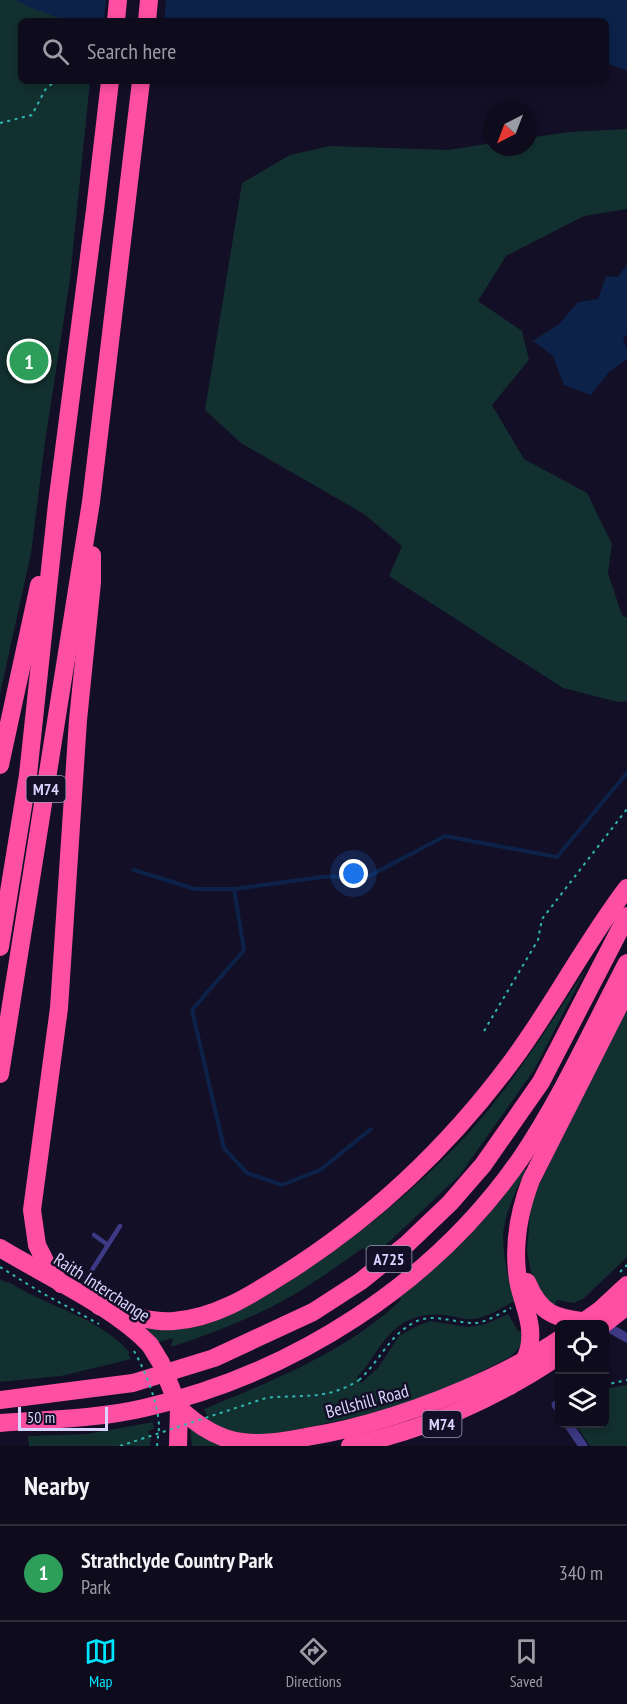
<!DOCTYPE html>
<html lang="en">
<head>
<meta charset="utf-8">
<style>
  body { margin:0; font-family:"PT Sans Narrow",sans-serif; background:#171425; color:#f1f3f6 }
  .controls { position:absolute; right:18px; bottom:18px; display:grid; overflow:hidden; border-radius:9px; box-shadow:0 3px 9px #0003 }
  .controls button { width:54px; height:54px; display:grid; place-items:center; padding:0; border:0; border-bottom:2px solid #2e2b3b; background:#0e0b1c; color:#f1f3f6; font:30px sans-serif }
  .compass { position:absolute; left:483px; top:102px; width:54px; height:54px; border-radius:50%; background:#0e0b1c; box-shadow:0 3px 9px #0003; rotate:222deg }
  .scale { position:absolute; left:18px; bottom:15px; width:90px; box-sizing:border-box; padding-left:6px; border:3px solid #d9d4ff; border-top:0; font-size:16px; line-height:21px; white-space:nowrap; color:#d9d4ff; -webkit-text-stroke:4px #130f26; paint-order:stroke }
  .you { position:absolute; left:354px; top:874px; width:21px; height:21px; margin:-15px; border:4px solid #fff; border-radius:50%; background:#1a73e8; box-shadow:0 0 0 9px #1a73e833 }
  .badge { display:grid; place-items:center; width:39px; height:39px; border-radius:50%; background:#00e5ff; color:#fff; font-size:20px; font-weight:700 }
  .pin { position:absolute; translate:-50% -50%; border:3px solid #fff; box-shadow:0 2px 6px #0006 }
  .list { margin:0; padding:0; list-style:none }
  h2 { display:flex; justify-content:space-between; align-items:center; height:78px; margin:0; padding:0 24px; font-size:26px }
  h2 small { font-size:20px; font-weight:400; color:#9b9ba3 }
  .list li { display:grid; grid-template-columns:39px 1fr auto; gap:18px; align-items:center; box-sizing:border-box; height:96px; padding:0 24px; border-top:2px solid #2e2b3b }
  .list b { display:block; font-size:22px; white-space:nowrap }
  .list p { margin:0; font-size:20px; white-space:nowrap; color:#9b9ba3 }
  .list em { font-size:20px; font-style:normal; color:#9b9ba3 }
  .icon { flex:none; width:33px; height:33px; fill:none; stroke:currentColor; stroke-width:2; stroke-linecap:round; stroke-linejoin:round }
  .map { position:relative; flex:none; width:627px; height:1446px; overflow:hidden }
  .search { position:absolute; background:#0e0b1c; box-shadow:0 3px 9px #0003; left:18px; right:18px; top:18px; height:66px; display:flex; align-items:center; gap:15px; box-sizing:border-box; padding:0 21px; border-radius:9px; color:#9b9ba3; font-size:22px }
  .sheet { height:174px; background:#0e0b1c }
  nav { display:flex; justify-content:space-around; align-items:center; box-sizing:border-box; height:84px; border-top:2px solid #2e2b3b; background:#0e0b1c; font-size:16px; color:#9b9ba3 }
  nav a { display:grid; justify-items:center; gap:3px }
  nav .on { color:#00e5ff }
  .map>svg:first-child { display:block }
</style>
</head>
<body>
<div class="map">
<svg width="627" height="1446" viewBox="0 0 627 1446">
  <rect width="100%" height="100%" fill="#130f26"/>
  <g fill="#12302f">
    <path d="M0 0H98L96 21H21V81H90L70 279 45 442 31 553 0 694Z"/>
    <path d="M627 129V209L584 216 506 256 478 301 522 331 529 360 492 405 524 459 587 493 612 544 608 573 622 615 627 618V701L618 702 563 688 389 576 402 546 364 514 241 443 205 410 242 183 290 155 330 146 449 150 492 143V147H528V138L569 132Z"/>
    <path d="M587 967 534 1070 460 1175 389 1242 370 1257 363 1248C347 1259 331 1271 314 1282 271 1311 220 1331 171 1347L173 1338 159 1342 147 1329C166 1329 187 1330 206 1324 237 1315 263 1298 290 1281 359 1236 426 1182 480 1120 520 1073 553 1019 587 967Z"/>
    <path d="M627 1007V1257L583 1299 574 1303 557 1300 553 1308 543 1297 532 1277 527 1252 531 1201Z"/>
    <path d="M524 1168 526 1170C516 1190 504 1214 503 1236 503 1258 509 1281 515 1301 502 1307 487 1318 473 1319 465 1320 457 1317 450 1316 430 1312 410 1316 394 1330 380 1342 371 1363 357 1377L361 1383 378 1368 399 1336 415 1327 430 1321 467 1327 486 1324 508 1314 518 1331 525 1332 519 1348 510 1357 433 1396 375 1413 267 1436H245L221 1430 209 1420 204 1409C272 1381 346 1352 401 1300L400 1297C446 1260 492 1218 524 1168Z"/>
    <path d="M0 1279C5 1283 6 1281 12 1284 49 1307 101 1318 130 1353L128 1354 131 1359 61 1376 0 1382Z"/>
    <path d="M627 1385V1446H590L575 1424H604L605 1389Z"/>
    <path d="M153 1422 154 1429 148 1431 151 1438 150 1446H29L28 1436 87 1434Z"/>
    <path d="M190 1428 228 1446H192Z"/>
  </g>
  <g fill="#0c2248">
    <path d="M16 0H627V71L606 63V21H69L31 8Z"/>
    <path d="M627 264V334L623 338 627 349V359L609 372 591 395 564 385 553 356 533 341 559 324 578 302 598 299 606 276 618 277Z"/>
  </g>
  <path fill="#130f26" d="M106 0H166L164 21H104Z"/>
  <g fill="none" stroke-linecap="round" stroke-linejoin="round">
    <g stroke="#0c2248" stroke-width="4">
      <path d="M134 870 195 889H234L322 877 369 876 445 836 557 857 627 773"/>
      <path d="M234 889 244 950 192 1010 224 1148 247 1173 282 1185 320 1170 371 1129"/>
    </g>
    <g stroke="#2fb8b0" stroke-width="2" stroke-dasharray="3 4.5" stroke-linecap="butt">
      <path d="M0 123 32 115 45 90 55 81"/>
      <path d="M484 1031 538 940 542 919 627 809"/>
      <path d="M0 1267 42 1293 99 1324"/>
      <path d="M620 1272 627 1265"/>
      <path d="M359 1380C381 1360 389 1334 417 1321 435 1313 457 1324 476 1323 487 1322 500 1313 511 1308"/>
      <path d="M604 1385 627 1380"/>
      <path d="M157 1446 159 1428"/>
    </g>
    <g stroke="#3d3a85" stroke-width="4.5">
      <path d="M94 1235 108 1245"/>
      <path d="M80 1289 120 1226"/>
    </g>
    <g stroke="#3d3a85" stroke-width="9">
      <path d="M604 1325 627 1338"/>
      <path d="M556 1405 560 1410"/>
      <path d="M568 1424 583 1446"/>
    </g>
    <g stroke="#ff4fa3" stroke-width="18">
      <path d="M116 21 118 0"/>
      <path d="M147 21 149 0"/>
      <path d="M0 765 39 585"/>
      <path d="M0 947 28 775 57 504 95 210 110 81"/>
      <path d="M0 1074 91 502 141 81"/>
      <path d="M0 1248C46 1276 114 1307 150 1345"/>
      <path d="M527 1282C544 1323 564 1317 602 1324"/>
      <path d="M61 1284 47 1265 37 1245 32 1210 59 1008 78 720 92 582V555"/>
      <path d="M99 1306C123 1313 149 1323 174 1321 214 1318 248 1297 281 1276 371 1220 449 1146 512 1061 553 1006 585 943 627 888"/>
      <path d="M580 1324 600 1310 627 1285"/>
      <path d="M604 1324 627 1306"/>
      <path d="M510 1386C517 1374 526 1362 529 1348 534 1325 524 1307 519 1285 512 1249 518 1214 531 1180L627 990"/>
      <path d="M0 1400 133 1383 214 1358 313 1312 361 1281 407 1244 450 1203 483 1165 541 1082 627 916"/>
      <path d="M179 1408C197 1425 217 1439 242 1442 264 1445 284 1441 306 1437 370 1427 429 1406 488 1379 513 1367 537 1355 560 1339"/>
      <path d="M0 1423C48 1419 97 1419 144 1408 293 1374 434 1284 521 1158 562 1097 593 1028 627 963"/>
      <path d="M178 1446 179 1408"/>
      <path d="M350 1446C424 1430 497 1398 560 1355"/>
    </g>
    <g stroke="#2fb8b0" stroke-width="2" stroke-dasharray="3 4.5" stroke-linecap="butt">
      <path d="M134 1351C145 1370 159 1405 159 1428"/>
      <path d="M120 1446 266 1398C301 1394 326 1401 359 1380"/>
    </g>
    <path stroke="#ff4fa3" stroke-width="18" d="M150 1345 161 1363 179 1408"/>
  </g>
  <g text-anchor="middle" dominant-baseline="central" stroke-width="5" stroke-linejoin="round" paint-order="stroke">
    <g fill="#130f26" stroke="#9e99be" stroke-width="1.5">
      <rect x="26.5" y="776" width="39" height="26" rx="4.5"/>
      <rect x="366.5" y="1246" width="45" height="26" rx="4.5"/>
      <rect x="422.5" y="1411" width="39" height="26" rx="4.5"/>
    </g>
    <g font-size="16" font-weight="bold" fill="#d9d4ff">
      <text x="46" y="789">M74</text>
      <text x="389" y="1259">A725</text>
      <text x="442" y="1424">M74</text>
    </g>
    <g font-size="18" fill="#d9d4ff" stroke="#130f26">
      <text transform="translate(102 1287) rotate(33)">Raith Interchange</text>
      <text transform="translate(367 1401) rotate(-15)">Bellshill Road</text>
    </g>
  </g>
</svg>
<div class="controls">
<button><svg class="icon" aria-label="locate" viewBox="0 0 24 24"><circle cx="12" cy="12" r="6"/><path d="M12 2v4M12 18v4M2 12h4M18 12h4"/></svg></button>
<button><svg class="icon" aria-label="layers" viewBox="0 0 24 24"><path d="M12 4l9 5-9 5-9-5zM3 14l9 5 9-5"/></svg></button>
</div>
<svg class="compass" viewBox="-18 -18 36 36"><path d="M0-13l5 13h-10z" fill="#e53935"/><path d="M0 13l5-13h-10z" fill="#9b9ba3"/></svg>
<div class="scale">50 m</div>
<div class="you"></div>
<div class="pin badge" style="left:29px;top:361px;background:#2e9e5b">1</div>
<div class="search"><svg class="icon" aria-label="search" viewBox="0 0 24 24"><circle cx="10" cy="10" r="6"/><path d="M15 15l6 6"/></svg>Search here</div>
</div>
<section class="sheet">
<h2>Nearby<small></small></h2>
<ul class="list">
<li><span class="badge" style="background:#2e9e5b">1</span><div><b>Strathclyde Country Park</b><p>Park</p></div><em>340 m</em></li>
</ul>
</section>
<nav>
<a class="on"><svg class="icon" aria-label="map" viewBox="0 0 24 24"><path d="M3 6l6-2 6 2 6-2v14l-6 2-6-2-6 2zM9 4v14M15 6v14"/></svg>Map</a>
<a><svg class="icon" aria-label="directions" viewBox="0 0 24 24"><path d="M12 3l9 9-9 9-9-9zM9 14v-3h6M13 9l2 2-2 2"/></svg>Directions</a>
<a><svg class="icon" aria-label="saved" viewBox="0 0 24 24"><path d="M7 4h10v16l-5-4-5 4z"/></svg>Saved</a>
</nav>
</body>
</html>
